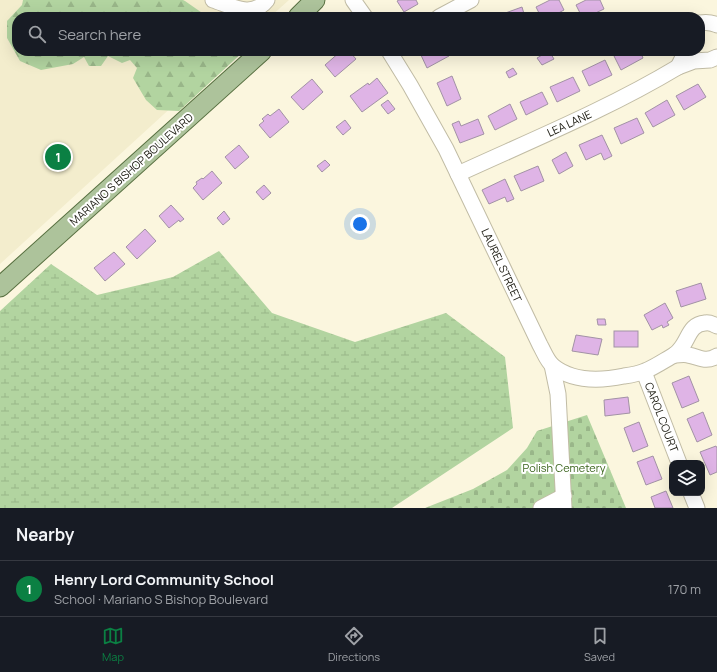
<!DOCTYPE html>
<html lang="en">
<head>
<meta charset="utf-8">
<style>
  body { margin:0; font-family:Manrope,sans-serif; background:#20242c; color:#f1f3f6 }
  .controls { position:absolute; right:12px; bottom:12px; display:grid; overflow:hidden; border-radius:8px; box-shadow:0 4px 16px #0002 }
  .controls button { width:36px; height:36px; display:grid; place-items:center; padding:0; border:0; border-bottom:1px solid #363941; background:#171b24; color:#f1f3f6; font:20px sans-serif }
  .you { position:absolute; left:360px; top:224px; width:14px; height:14px; margin:-10px; border:3px solid #fff; border-radius:50%; background:#1a73e8; box-shadow:0 0 0 6px #1a73e833 }
  .badge { display:grid; place-items:center; width:26px; height:26px; border-radius:50%; background:#0b8043; color:#fff; font-size:13px; font-weight:700 }
  .pin { position:absolute; translate:-50% -50%; border:2px solid #fff; box-shadow:0 1px 4px #0006 }
  .list { margin:0; padding:0; list-style:none }
  h2 { display:flex; justify-content:space-between; align-items:center; height:52px; margin:0; padding:0 16px; font-size:17px }
  h2 small { font-size:13px; font-weight:400; color:#9ea1a6 }
  .list li { display:grid; grid-template-columns:26px 1fr auto; gap:12px; align-items:center; box-sizing:border-box; height:56px; padding:0 16px; border-top:1px solid #363941 }
  .list b { display:block; font-size:15px; white-space:nowrap }
  .list p { margin:0; font-size:13px; white-space:nowrap; color:#9ea1a6 }
  .list em { font-size:13px; font-style:normal; color:#9ea1a6 }
  .icon { flex:none; width:22px; height:22px; fill:none; stroke:currentColor; stroke-width:2; stroke-linecap:round; stroke-linejoin:round }
  .map { position:relative; flex:none; width:717px; height:508px; overflow:hidden }
  .search { position:absolute; background:#171b24; box-shadow:0 4px 16px #0002; left:12px; right:12px; top:12px; height:44px; display:flex; align-items:center; gap:10px; box-sizing:border-box; padding:0 14px; border-radius:16px; color:#9ea1a6; font-size:15px }
  .sheet { height:108px; background:#171b24 }
  nav { display:flex; justify-content:space-around; align-items:center; box-sizing:border-box; height:56px; border-top:1px solid #363941; background:#171b24; font-size:11px; color:#9ea1a6 }
  nav a { display:grid; justify-items:center; gap:2px }
  nav .on { color:#0b8043 }
  .map>svg:first-child { display:block }
</style>
</head>
<body>
<div class="map">
<svg width="717" height="508" viewBox="0 0 717 508">
  <defs>
    <pattern id="forest-firs" width="22" height="20" patternUnits="userSpaceOnUse"><rect width="22" height="20" fill="#b2d4a0"/><path d="M5 1l3.5 6h-7zM16 11l3.5 6h-7z" fill="#99b689"/></pattern>
    <pattern id="wetland-marsh" width="20" height="14" patternUnits="userSpaceOnUse"><rect width="20" height="14" fill="#b2d4a0"/><path d="M1 5h8M5 5V1M11 12h8M15 12V8" fill="none" stroke="#99b689"/></pattern>
    <pattern id="cemetery-stones" width="16" height="16" patternUnits="userSpaceOnUse"><rect width="16" height="16" fill="#b2d4a0"/><path d="M2 7V4a2 2 0 0 1 4 0v3zM10 15v-3a2 2 0 0 1 4 0v3z" fill="#99b689"/></pattern>
  </defs>
  <rect width="100%" height="100%" fill="#fbf6de"/>
  <path fill="#f3edcd" d="M0 0H289L270 17H17V51H233L0 264Z"/>
  <path fill="url(#forest-firs)" d="M23 0H183L185 1 208 17H17V51H244L179 111 157 110 146 100 133 78 137 68 130 60 122 63 108 56 101 66H89L84 57 73 64 41 70 20 61 7 38V21L22 5Z"/>
  <path fill="url(#wetland-marsh)" d="M219 251 272 313 355 342 446 313 505 357 513 428 392 508H0V311L51 264 97 295 173 277Z"/>
  <path fill="url(#cemetery-stones)" d="M587 415 626 508H425L473 489 507 470 527 448 537 431Z"/>
  <g fill="#dfb4e6" stroke="#a292a5">
    <path d="M399 0H416L418 4 404 12 397 1Z"/>
    <path d="M550 0H559L564 10 551 17H541L536 7Z"/>
    <path d="M586 0H600L604 9 587 17H582L576 5Z"/>
    <path d="M522 7 525 17H497V16Z"/>
    <path d="M341 51H349L356 59 335 77 325 65Z"/>
    <path d="M425 51H447L449 56 427 68 420 53Z"/>
    <path d="M549 51 554 59 542 65 537 58Z"/>
    <path d="M623 51H640L643 58 621 70 614 56Z"/>
    <path d="M605 60 612 75 589 86 582 71Z"/>
    <path d="M513 68 517 74 509 78 506 72Z"/>
    <path d="M452 76 461 99 447 106 437 83Z"/>
    <path d="M573 77 580 91 557 102 550 87Z"/>
    <path d="M377 78 388 93 362 112 350 96 368 83 369 85Z"/>
    <path d="M312 79 323 92 303 110 291 97Z"/>
    <path d="M698 84 706 97 684 110 676 96Z"/>
    <path d="M542 92 548 104 526 115 520 102Z"/>
    <path d="M388 100 395 109 388 114 381 105Z"/>
    <path d="M667 100 675 115 653 127 645 113Z"/>
    <path d="M510 104 517 119 495 130 488 116Z"/>
    <path d="M279 109 289 122 270 138 259 125 264 121 262 119 268 114 270 116Z"/>
    <path d="M637 118 644 133 621 144 614 128Z"/>
    <path d="M478 119 484 134 460 143 452 124 459 121 461 126Z"/>
    <path d="M345 120 351 128 343 135 336 127Z"/>
    <path d="M602 135 612 156 604 160 601 153 586 160 579 145Z"/>
    <path d="M239 145 249 157 235 169 225 157Z"/>
    <path d="M566 152 573 166 559 174 552 160Z"/>
    <path d="M325 160 330 165 322 172 317 166Z"/>
    <path d="M538 166 544 181 521 191 514 176Z"/>
    <path d="M212 171 222 183 203 200 193 188 197 184 196 182 202 178 203 179Z"/>
    <path d="M505 179 514 199 507 202 505 197 489 204 482 190Z"/>
    <path d="M264 185 271 193 263 200 256 192Z"/>
    <path d="M171 205 184 219 180 222 179 220 169 228 159 216Z"/>
    <path d="M224 211 230 219 223 225 217 218Z"/>
    <path d="M145 229 156 241 137 259 126 247Z"/>
    <path d="M114 252 125 264 105 281 94 268Z"/>
    <path d="M701 283 706 299 681 307 676 291Z"/>
    <path d="M665 303 673 318 667 322 669 325 663 328 662 325 652 330 644 315Z"/>
    <path d="M597 319H605L606 325H598Z"/>
    <rect x="614" y="331" width="24" height="16"/>
    <path d="M576 335 602 339 598 355 572 351Z"/>
    <path d="M689 376 699 401 682 408 672 383Z"/>
    <path d="M628 397 630 413 605 416 604 400Z"/>
    <path d="M703 412 712 435 697 442 687 419Z"/>
    <path d="M639 422 648 446 633 452 624 428Z"/>
    <path d="M716 446 717 448V472L710 475 700 452Z"/>
    <path d="M653 456 662 479 646 485 637 462Z"/>
    <path d="M666 491 673 508H655L651 497Z"/>
  </g>
  <g fill="none" stroke-linecap="round" stroke-linejoin="round">
    <defs>
      <g id="minor">
        <path d="M213 0C232 6 252 19 267 0"/>
        <path d="M353 0 365 17"/>
        <path d="M439 17 471 0"/>
        <path d="M700 23C706 22 711 22 717 25"/>
        <path d="M389 51 410 85 446 149 540 345C544 352 547 361 553 366 573 382 600 381 624 376 631 375 638 374 645 371 655 367 665 360 674 355"/>
        <path d="M686 51 678 67 694 61 710 60 717 57"/>
        <path d="M458 174C532 140 608 109 678 67"/>
        <path d="M717 326C713 324 709 322 705 323 690 324 689 338 681 348 679 351 677 353 674 355 679 355 684 354 688 355 700 357 705 363 717 356"/>
        <path d="M552 365 558 394 564 508"/>
        <path d="M644 372 679 463"/>
        <path d="M691 493 697 508"/>
        <path d="M541 508 564 496"/>
      </g>
      <g id="major">
        <path d="M298 17 315 0"/>
        <path d="M0 287 262 51"/>
      </g>
    </defs>
    <use href="#minor" stroke="#c1bca5" stroke-width="17"/>
    <use href="#major" stroke="#587041" stroke-width="21"/>
    <use href="#minor" stroke="#fff" stroke-width="15"/>
    <use href="#major" stroke="#adc39b" stroke-width="19"/>
  </g>
  <g text-anchor="middle" dominant-baseline="central" stroke-width="4" stroke-linejoin="round" paint-order="stroke">
    <g font-size="11" fill="#212017" stroke="#fff">
      <text transform="translate(569 123) rotate(-25)">LEA LANE</text>
      <text transform="translate(131 169) rotate(-42)">MARIANO S BISHOP BOULEVARD</text>
      <text transform="translate(502 265) rotate(65)">LAUREL STREET</text>
      <text transform="translate(662 417) rotate(69)">CAROL COURT</text>
    </g>
    <g font-size="11" fill="#39631a" stroke="#fff">
      <text x="564" y="467">Polish Cemetery</text>
    </g>
  </g>
</svg>
<div class="controls">
<button><svg class="icon" aria-label="layers" viewBox="0 0 24 24"><path d="M12 4l9 5-9 5-9-5zM3 14l9 5 9-5"/></svg></button>
</div>
<div class="you"></div>
<div class="pin badge" style="left:58px;top:157px">1</div>
<div class="search"><svg class="icon" aria-label="search" viewBox="0 0 24 24"><circle cx="10" cy="10" r="6"/><path d="M15 15l6 6"/></svg>Search here</div>
</div>
<section class="sheet">
<h2>Nearby<small></small></h2>
<ul class="list">
<li><span class="badge">1</span><div><b>Henry Lord Community School</b><p>School · Mariano S Bishop Boulevard</p></div><em>170 m</em></li>
</ul>
</section>
<nav>
<a class="on"><svg class="icon" aria-label="map" viewBox="0 0 24 24"><path d="M3 6l6-2 6 2 6-2v14l-6 2-6-2-6 2zM9 4v14M15 6v14"/></svg>Map</a>
<a><svg class="icon" aria-label="directions" viewBox="0 0 24 24"><path d="M12 3l9 9-9 9-9-9zM9 14v-3h6M13 9l2 2-2 2"/></svg>Directions</a>
<a><svg class="icon" aria-label="saved" viewBox="0 0 24 24"><path d="M7 4h10v16l-5-4-5 4z"/></svg>Saved</a>
</nav>
</body>
</html>
